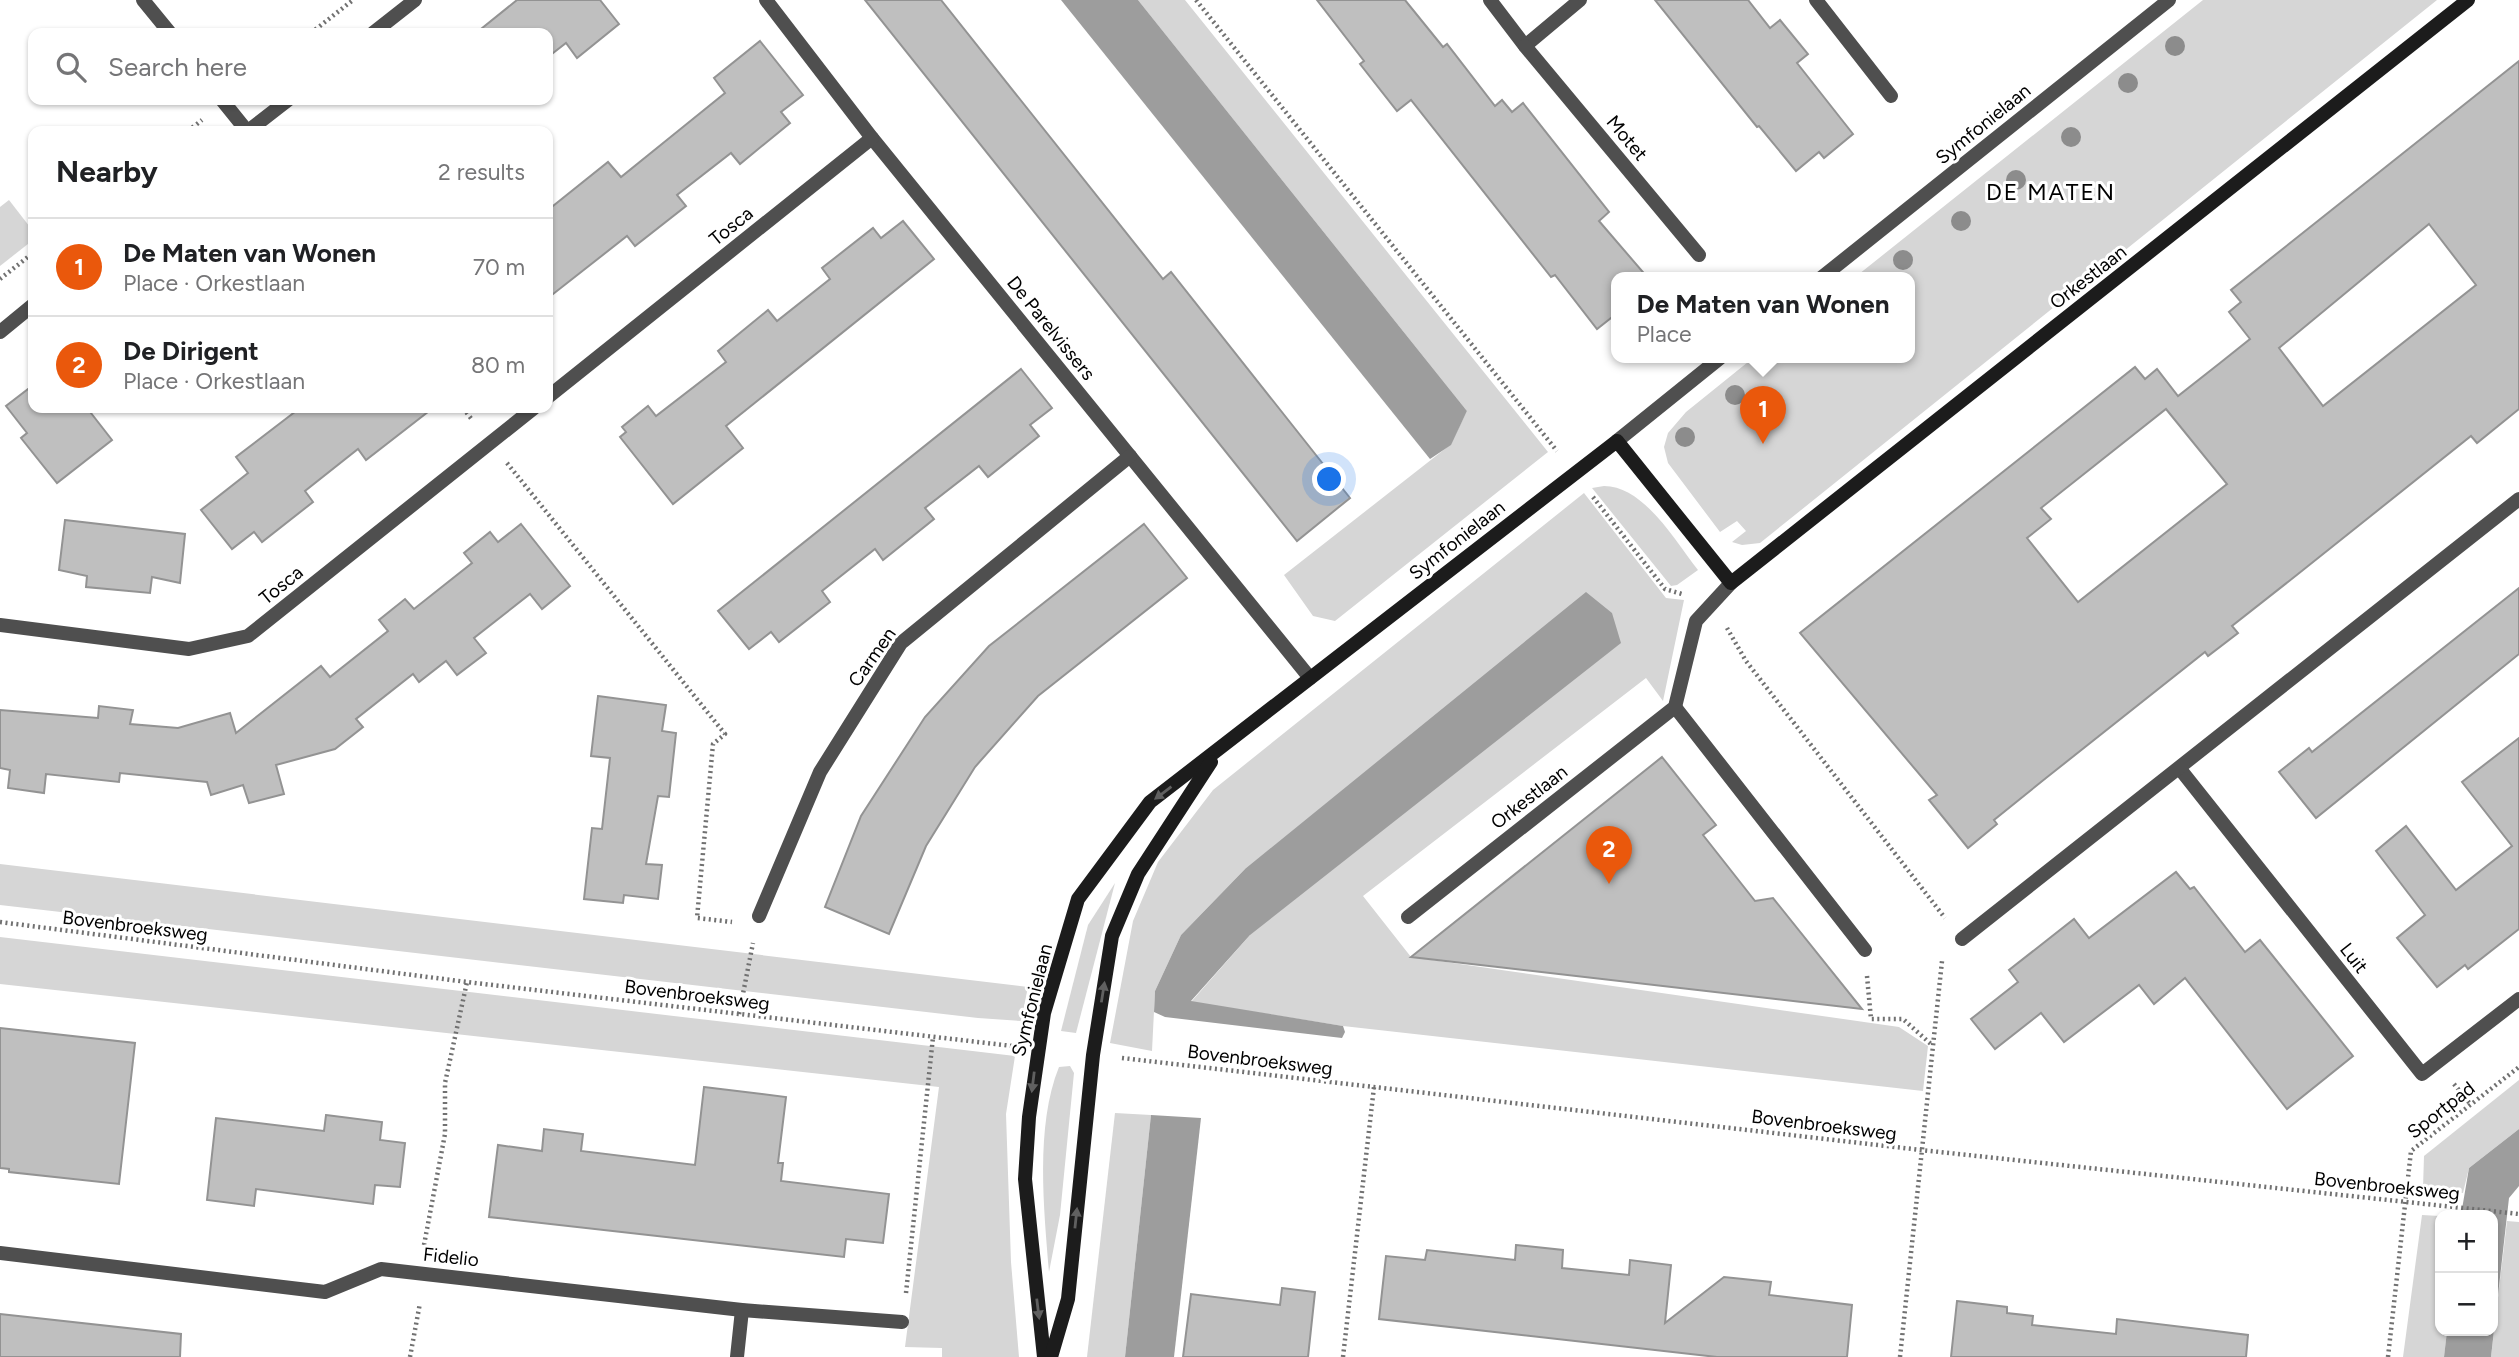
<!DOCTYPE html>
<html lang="en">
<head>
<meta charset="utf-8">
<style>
  body { margin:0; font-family:Figtree,sans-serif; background:#f6f6f6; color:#202124 }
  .controls { position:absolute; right:21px; bottom:21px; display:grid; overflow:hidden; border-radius:14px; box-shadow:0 2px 5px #0004 }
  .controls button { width:63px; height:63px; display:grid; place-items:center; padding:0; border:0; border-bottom:2px solid #e0e0e0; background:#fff; color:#202124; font:35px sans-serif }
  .you { position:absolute; left:1330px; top:480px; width:24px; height:24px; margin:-18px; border:5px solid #fff; border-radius:50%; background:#1a73e8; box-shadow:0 0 0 10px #1a73e833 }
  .badge { display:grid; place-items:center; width:46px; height:46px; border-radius:50%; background:#ea580c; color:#fff; font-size:23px; font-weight:700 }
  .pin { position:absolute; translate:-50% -58px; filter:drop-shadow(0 2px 4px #0008) }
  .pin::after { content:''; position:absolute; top:37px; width:24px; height:21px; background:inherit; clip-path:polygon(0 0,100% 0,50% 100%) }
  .popup { position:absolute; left:1611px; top:272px; width:304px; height:91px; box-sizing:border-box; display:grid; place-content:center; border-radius:14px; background:#fff; filter:drop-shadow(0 2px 5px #0005); font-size:23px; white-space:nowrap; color:#757577 }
  .popup b { font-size:26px; color:#202124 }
  .popup::after { content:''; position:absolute; left:50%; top:100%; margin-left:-14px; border:14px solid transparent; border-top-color:#fff }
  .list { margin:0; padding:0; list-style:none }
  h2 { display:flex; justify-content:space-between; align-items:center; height:91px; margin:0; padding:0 28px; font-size:30px }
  h2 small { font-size:23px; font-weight:400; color:#757577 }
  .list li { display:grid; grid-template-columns:46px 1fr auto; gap:21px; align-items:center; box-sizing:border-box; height:98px; padding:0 28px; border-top:2px solid #e0e0e0 }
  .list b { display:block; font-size:26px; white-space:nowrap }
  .list p { margin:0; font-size:23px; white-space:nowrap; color:#757577 }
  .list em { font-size:23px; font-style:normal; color:#757577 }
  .icon { flex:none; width:38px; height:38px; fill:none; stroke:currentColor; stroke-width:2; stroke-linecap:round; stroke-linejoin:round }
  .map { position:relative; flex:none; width:2519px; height:1357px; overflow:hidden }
  .search { position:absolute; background:#fff; box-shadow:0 2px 5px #0004; left:28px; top:28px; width:525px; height:77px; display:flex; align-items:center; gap:18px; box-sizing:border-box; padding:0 24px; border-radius:14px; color:#757577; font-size:26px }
  .panel { position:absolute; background:#fff; box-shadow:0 2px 5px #0004; left:28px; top:126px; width:525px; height:287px; border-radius:14px }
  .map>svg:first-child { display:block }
</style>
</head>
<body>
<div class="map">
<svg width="2519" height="1357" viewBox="0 0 2519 1357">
  <rect width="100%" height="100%" fill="#fff"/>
  <g fill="#d6d6d6">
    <path d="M1138 0H1185L1548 452 1335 621 1313 616 1284 575 1450 445 1467 411Z"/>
    <path d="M2203 0H2437L1760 543 1742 545 1732 542 1746 531 1737 521 1720 532 1668 463 1664 447 1668 433 1686 412 1753 358H1910V278H1854Z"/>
    <path d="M9 200 33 231V240L0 266V207Z"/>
    <path d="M1604 486C1644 486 1675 541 1698 570L1677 585 1671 586 1592 488Z"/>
    <path d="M1584 493 1666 598 1684 600 1663 701 1646 678 1363 896 1411 957 1899 1027 1928 1046 1923 1091 1343 1026 1191 1002 1250 935 1245 869 1181 935 1155 991 1152 1051 1110 1043 1133 921 1158 862 1213 790Z"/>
    <path d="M0 864 995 983 1028 987 1021 1021 978 1018 0 905Z"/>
    <path d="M1115 883 1076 1033 1061 1031 1088 925Z"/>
    <path d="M0 937 1015 1056 1006 1114 1011 1262 1019 1357H942V1348L905 1347 939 1087 0 984Z"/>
    <path d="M1070 1066 1074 1073 1060 1215 1049 1272C1044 1210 1035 1126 1059 1067Z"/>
    <path d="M2519 1080V1129L2469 1168 2463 1193 2423 1188 2424 1156Z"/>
    <path d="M1115 1113 1151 1115 1125 1357H1087Z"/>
    <path d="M2422 1215 2440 1216V1331H2447L2444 1357H2403Z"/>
    <path d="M2507 1221 2519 1222V1357H2491Z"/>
  </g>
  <g fill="#9d9d9d">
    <path d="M1061 0H1138L1467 411 1451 445 1430 459Z"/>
    <path d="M1586 592 1612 613 1621 643 1250 935 1191 1001 1343 1026 1345 1032 1342 1038 1165 1017 1154 1012 1155 991 1181 935 1245 869Z"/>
    <path d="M1151 1115 1201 1118 1174 1357H1125Z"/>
    <path d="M2519 1129V1186L2509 1198 2491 1357H2444L2447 1331H2493V1215H2461L2469 1168Z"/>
  </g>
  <g fill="#bfbfbf" stroke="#939393" stroke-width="2" fill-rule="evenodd">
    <path d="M517 0H600L619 24 577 58 566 43 548 57V33H476Z"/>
    <path d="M865 0H941L1163 279 1171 272 1350 498 1297 541Z"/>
    <path d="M1317 0H1405L1443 47 1447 44 1495 106 1502 100 1512 112 1523 103 1609 212 1599 221 1648 278H1616V314L1597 329 1555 275 1551 277 1411 100 1397 111 1360 64 1364 61Z"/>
    <path d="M1655 0H1748L1770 28 1780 20 1808 54 1797 63 1853 134 1824 158 1819 152 1796 171 1759 126 1757 127Z"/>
    <path d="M760 41 803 95 781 112 790 123 740 164 731 153 677 195 686 206 635 246 627 236 548 298V210L608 162 621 177 678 131 725 93 714 78Z"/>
    <path d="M2519 61V409L2477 443 2471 436 2298 574 2232 626 2238 633 2208 656 2205 652 2046 778 1994 820 1997 824 1968 848 1929 800 1937 795 1800 633 2135 367 2145 379 2157 369 2178 396 2220 363 2250 339 2229 312 2241 302 2231 290ZM2429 224 2476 285 2323 406 2279 348ZM2166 409 2227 484 2078 602 2027 538 2051 519 2041 508Z"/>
    <path d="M903 221 934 259 726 426 743 448 673 504 620 437 626 432 622 427 648 406 656 416 726 362 718 351 768 310 777 321 830 279 822 268 873 228 881 238Z"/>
    <path d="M1021 369 1052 408 1030 425 1039 436 988 477 979 466 925 508 934 519 883 560 875 549 822 591 830 602 779 642 771 632 749 649 718 611Z"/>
    <path d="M32 386 33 408H87L112 440 57 483 21 438 27 433 6 406Z"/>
    <path d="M300 408H433L366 460 358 449 305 491 313 502 262 542 254 532 232 549 201 510 248 473 236 457Z"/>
    <path d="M65 520 185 534 180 583 152 577 150 593 86 587 87 576 59 570Z"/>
    <path d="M521 524 570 586 542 609 530 594 474 638 486 653 457 675 446 661 419 682 413 674 356 719 363 727 335 749 276 765 284 794 249 803 243 785 211 795 207 782 120 773 119 782 46 774 44 793 8 788 10 770 0 768V710L98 718 99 706 133 710 130 724 178 728 230 713 236 733 321 666 330 677 388 631 379 620 405 599 414 609 472 563 464 553 490 532 498 542Z"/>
    <path d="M1144 524 1187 578 1038 696 975 767 926 846 889 934 825 907 861 816 925 717 989 646Z"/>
    <path d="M2519 588V654L2316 818 2279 772 2309 748 2312 752Z"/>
    <path d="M598 696 666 705 662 731 676 733 669 797 658 796 646 864 662 865 658 899 624 895 623 903 584 899 592 828 602 829 610 758 591 756Z"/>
    <path d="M2519 738V929L2468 969 2465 965 2437 987 2397 938 2425 915 2376 851 2406 826 2456 890 2512 846 2462 782Z"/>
    <path d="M1662 757 1716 825 1703 835 1755 901 1773 898 1862 1009 1411 957Z"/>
    <path d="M2176 872 2190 889 2194 887 2245 952 2260 940 2353 1056 2287 1109 2185 978 2154 1004 2139 985 2064 1042 2041 1013 1995 1049 1971 1019 2018 982 2009 970 2074 919 2089 938Z"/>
    <path d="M0 1028 135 1043 119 1184 9 1172V1169L0 1168Z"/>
    <path d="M704 1087 786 1097 778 1163H783L781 1181 889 1194 883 1243 846 1239 844 1257 489 1217 498 1145 542 1151 544 1129 583 1134 581 1151 695 1165Z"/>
    <path d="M326 1115 382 1122 380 1140 405 1143 400 1187 375 1185 373 1204 256 1189 254 1206 207 1200 216 1118 324 1131Z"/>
    <path d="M1516 1245 1563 1250 1562 1268 1629 1275 1630 1260 1671 1265 1665 1323 1724 1277 1771 1282 1769 1295 1852 1305 1847 1357H1717L1379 1319 1386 1256 1425 1260 1427 1250 1515 1260Z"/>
    <path d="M1282 1288 1315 1292 1308 1357H1183L1191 1294 1280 1305Z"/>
    <path d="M1957 1301 2007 1307V1313L2033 1316 2032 1325 2116 1334 2117 1319 2248 1335 2246 1357H1951Z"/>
    <path d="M0 1314 181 1334 180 1357H0Z"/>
  </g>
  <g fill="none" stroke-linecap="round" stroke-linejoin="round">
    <g stroke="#717171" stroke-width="4.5" stroke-dasharray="2 3.5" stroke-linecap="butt">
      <path d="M1196 0 1557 451"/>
      <path d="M311 33 353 0"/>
      <path d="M188 131 202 120"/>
      <path d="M0 279 33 253"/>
      <path d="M463 408 473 421"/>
      <path d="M507 463 725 734 713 744 697 918 732 922"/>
      <path d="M1593 497 1665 589 1682 594"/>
      <path d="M1727 628 1746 661 1945 918"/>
      <path d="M0 922 467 982 1012 1046"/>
      <path d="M1867 976 1871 1019H1903L1932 1045"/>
      <path d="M739 1014 753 943"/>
      <path d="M1122 1058 1921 1150 2519 1214"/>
      <path d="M2454 1084 2471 1105"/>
      <path d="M424 1245 445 1134V1083L467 982"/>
      <path d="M906 1293 933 1037"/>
      <path d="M410 1357 420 1303"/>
      <path d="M1343 1357 1374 1087"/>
      <path d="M1900 1357 1942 961"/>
      <path d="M2388 1357 2411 1151 2519 1067"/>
    </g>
    <g stroke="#4f4f4f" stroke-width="14">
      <path d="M143 0 170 33"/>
      <path d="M766 0 872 138 1310 678"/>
      <path d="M1490 0 1525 46 1580 0"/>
      <path d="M1816 0 1891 96"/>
      <path d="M373 33 415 0"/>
      <path d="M1525 46 1699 255"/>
      <path d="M222 100 247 131"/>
      <path d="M248 131 288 100"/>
      <path d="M1821 278 2169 0"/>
      <path d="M0 332 33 305"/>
      <path d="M548 397 872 138"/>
      <path d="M1617 441 1720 358"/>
      <path d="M0 625 189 649 248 636 534 408"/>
      <path d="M1675 707 1865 950"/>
      <path d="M2180 769 2422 1074 2519 999"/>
      <path d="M759 916 820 772 901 643 1130 456"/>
      <path d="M1408 917 1675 707 1696 621 1731 583"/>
      <path d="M1962 939 2519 499"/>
      <path d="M0 1253 325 1292 381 1269 742 1310 902 1322"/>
      <path d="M737 1357 742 1310"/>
    </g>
    <g stroke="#1c1c1c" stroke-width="14">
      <path d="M1044 1357 1025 1179 1029 1117 1044 1013 1078 899 1150 802 1617 441 1731 583 2468 0"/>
      <path d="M1051 1357 1068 1299 1093 1055 1112 936 1138 874 1211 762"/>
    </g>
  </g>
  <g fill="#8c8c8c">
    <circle cx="2175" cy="46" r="10"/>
    <circle cx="2128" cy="83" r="10"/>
    <circle cx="2071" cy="137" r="10"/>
    <circle cx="2016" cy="180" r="10"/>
    <circle cx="1961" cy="221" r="10"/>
    <circle cx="1903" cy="260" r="10"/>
    <circle cx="1735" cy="395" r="10"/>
    <circle cx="1685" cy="437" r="10"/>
  </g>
  <defs><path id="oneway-solid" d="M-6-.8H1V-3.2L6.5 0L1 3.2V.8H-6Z" transform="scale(1.75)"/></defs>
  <g fill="#606060">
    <use href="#oneway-solid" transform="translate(1163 793) rotate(143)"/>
    <use href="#oneway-solid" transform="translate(1103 992) rotate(-81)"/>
    <use href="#oneway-solid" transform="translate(1033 1082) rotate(97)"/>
    <use href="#oneway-solid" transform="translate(1076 1218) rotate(-84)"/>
    <use href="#oneway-solid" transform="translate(1038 1309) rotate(83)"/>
  </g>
  <g text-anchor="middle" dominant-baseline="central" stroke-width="6" stroke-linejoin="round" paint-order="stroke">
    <g font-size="19" fill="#000" stroke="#fff">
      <text transform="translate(1983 124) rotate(-39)">Symfonielaan</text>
      <text transform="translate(1627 138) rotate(50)">Motet</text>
      <text transform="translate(731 226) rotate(-39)">Tosca</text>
      <text transform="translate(2088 277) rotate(-38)">Orkestlaan</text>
      <text transform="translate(1051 328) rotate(51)">De Parelvissers</text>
      <text transform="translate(1457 540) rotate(-38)">Symfonielaan</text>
      <text transform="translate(281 585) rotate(-39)">Tosca</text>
      <text transform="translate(872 657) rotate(-55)">Carmen</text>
      <text transform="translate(1529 797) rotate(-38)">Orkestlaan</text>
      <text transform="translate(135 926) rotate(7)">Bovenbroeksweg</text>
      <text transform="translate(2354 958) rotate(52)">Luit</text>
      <text transform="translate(697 995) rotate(7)">Bovenbroeksweg</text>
      <text transform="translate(1032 1000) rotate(-76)">Symfonielaan</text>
      <text transform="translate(1260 1060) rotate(7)">Bovenbroeksweg</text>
      <text transform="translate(2441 1110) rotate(-38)">Sportpad</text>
      <text transform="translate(1824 1125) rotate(7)">Bovenbroeksweg</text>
      <text transform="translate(2387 1186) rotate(6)">Bovenbroeksweg</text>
      <text transform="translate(451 1257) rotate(6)">Fidelio</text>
    </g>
    <g font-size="23" letter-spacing="2" fill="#000" stroke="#fff">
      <text x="2051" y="192">DE MATEN</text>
    </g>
  </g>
</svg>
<div class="controls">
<button>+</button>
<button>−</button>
</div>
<div class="you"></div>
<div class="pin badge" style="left:1763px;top:444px">1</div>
<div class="popup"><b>De Maten van Wonen</b>Place</div>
<div class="pin badge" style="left:1609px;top:884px">2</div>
<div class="search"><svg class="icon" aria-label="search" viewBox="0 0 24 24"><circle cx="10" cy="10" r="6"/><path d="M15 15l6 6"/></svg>Search here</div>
<section class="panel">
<h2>Nearby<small>2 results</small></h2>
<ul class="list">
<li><span class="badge">1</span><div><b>De Maten van Wonen</b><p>Place · Orkestlaan</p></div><em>70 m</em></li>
<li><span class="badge">2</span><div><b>De Dirigent</b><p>Place · Orkestlaan</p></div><em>80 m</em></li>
</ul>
</section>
</div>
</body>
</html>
